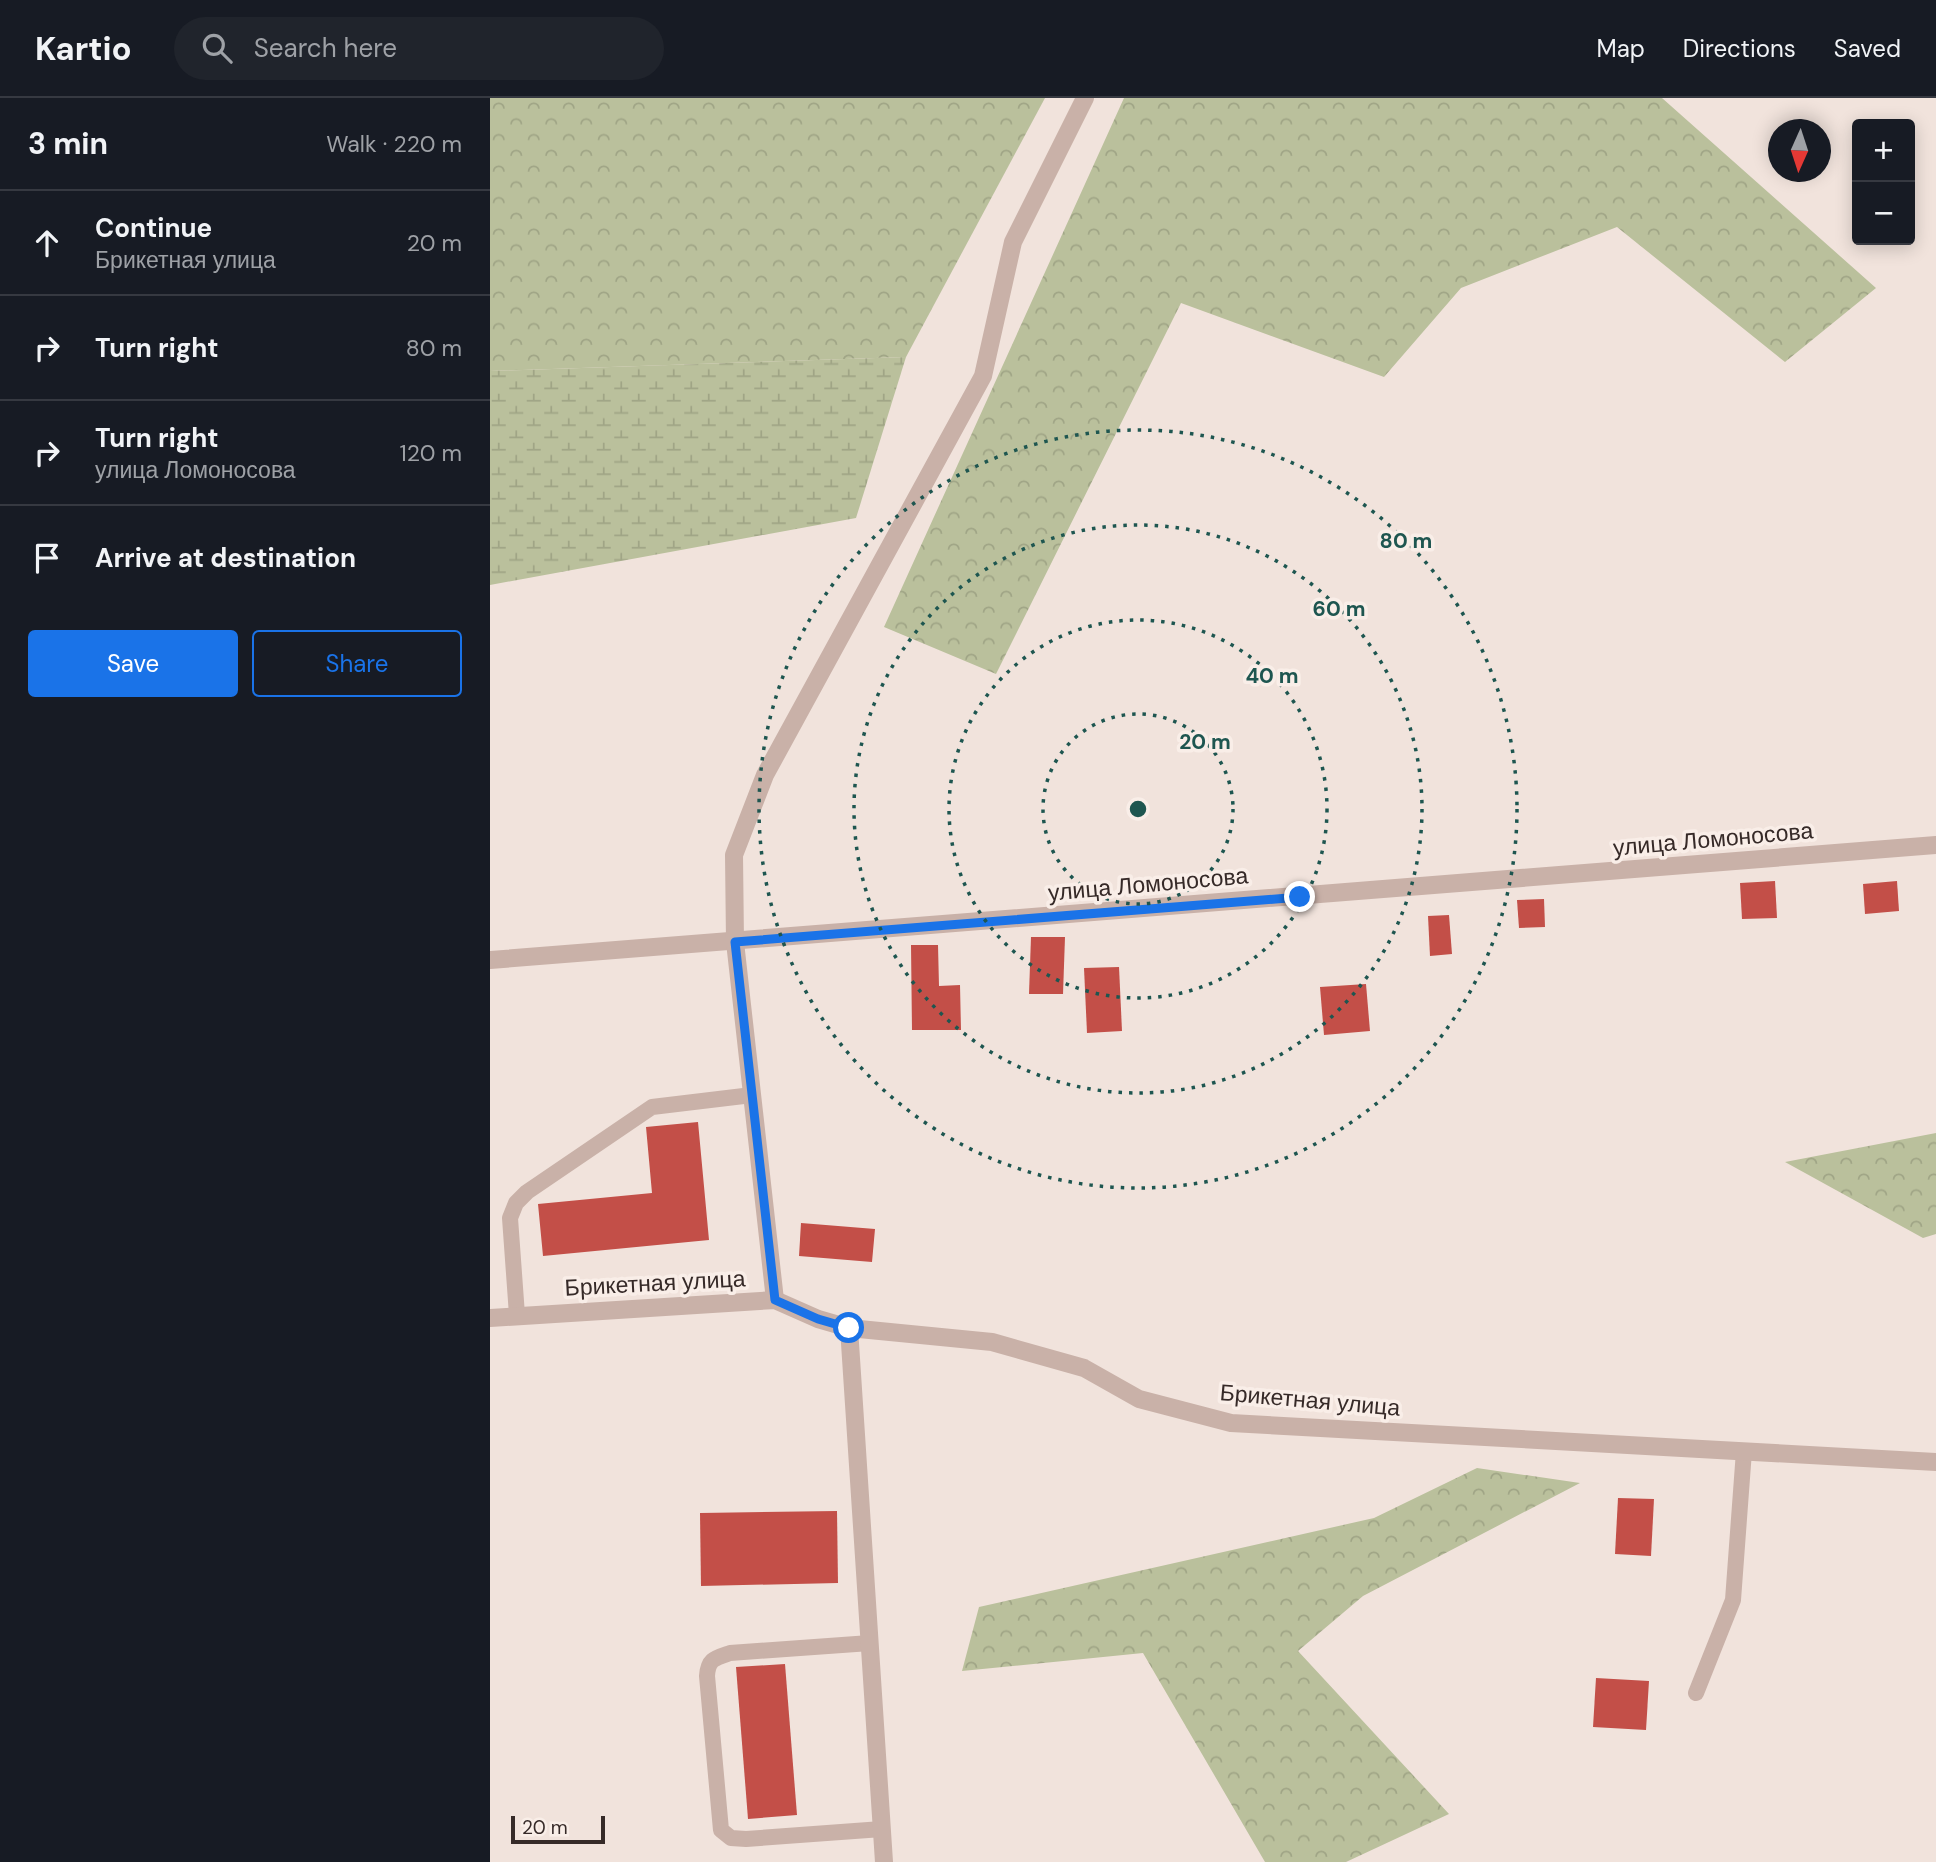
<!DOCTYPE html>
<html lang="en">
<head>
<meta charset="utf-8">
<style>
  body { margin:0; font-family:"DM Sans",sans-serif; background:#20242c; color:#f1f3f6 }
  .controls { position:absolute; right:21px; top:21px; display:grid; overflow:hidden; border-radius:7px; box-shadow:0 4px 18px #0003 }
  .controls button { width:63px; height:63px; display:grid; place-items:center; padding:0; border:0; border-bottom:2px solid #363941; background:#171b24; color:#f1f3f6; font:35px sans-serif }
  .compass { position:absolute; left:1278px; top:21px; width:63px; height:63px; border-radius:50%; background:#171b24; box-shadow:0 4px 18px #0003; rotate:183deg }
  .scale { position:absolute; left:21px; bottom:18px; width:94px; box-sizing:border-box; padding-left:7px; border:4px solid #362a28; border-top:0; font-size:19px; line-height:24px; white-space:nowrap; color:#362a28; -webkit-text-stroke:5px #f9eee8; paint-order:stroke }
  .stop { position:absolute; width:21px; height:21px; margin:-16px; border:5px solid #1a73e8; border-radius:50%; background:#fff }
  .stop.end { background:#1a73e8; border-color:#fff; box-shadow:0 2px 7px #0008 }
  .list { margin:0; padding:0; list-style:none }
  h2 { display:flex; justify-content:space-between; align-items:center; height:91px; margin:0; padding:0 28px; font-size:30px }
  h2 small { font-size:23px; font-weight:400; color:#9ea1a6 }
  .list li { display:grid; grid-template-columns:46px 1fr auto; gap:21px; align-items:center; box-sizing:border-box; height:105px; padding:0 28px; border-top:2px solid #363941 }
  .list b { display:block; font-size:26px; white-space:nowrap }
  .list p { margin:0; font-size:23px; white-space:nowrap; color:#9ea1a6 }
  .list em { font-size:23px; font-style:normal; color:#9ea1a6 }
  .actions { display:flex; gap:14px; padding:21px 28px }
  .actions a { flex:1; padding:16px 0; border:2px solid #1a73e8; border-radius:7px; text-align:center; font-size:24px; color:#1a73e8 }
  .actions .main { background:#1a73e8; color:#fff }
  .icon { flex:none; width:38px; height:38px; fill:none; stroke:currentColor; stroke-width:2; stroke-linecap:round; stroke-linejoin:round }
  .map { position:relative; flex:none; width:1446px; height:1764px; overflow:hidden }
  header { display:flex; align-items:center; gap:42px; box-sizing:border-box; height:98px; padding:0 35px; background:#171b24; border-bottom:2px solid #363941 }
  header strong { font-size:33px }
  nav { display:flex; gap:38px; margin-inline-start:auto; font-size:24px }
  .search { width:490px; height:63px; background:#20242c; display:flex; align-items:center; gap:18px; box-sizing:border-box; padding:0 24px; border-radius:38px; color:#9ea1a6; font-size:26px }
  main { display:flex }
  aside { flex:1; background:#171b24 }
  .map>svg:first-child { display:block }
</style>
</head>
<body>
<header>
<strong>Kartio</strong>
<div class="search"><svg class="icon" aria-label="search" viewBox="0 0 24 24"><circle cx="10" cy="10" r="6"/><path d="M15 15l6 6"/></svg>Search here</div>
<nav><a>Map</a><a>Directions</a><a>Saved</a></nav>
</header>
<main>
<aside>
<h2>3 min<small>Walk · 220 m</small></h2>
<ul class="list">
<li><svg class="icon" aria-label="ahead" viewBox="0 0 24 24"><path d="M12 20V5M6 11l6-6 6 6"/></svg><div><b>Continue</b><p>Брикетная улица</p></div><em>20 m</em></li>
<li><svg class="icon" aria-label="right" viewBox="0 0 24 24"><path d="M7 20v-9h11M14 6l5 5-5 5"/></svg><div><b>Turn right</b></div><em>80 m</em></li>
<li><svg class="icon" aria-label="right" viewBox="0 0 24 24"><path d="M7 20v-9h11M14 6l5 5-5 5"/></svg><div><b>Turn right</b><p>улица Ломоносова</p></div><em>120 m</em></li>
<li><svg class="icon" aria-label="arrive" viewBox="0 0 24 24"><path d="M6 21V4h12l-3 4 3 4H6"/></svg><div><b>Arrive at destination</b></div></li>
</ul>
<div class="actions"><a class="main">Save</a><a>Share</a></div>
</aside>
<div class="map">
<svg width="1446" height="1764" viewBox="0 0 1446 1764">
  <defs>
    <pattern id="forest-crowns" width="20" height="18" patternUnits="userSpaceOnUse" patternTransform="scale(1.75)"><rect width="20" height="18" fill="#bac09c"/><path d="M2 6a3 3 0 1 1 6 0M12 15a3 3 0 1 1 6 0" fill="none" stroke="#a0a586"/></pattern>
    <pattern id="wetland-marsh" width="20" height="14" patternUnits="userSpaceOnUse" patternTransform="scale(1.75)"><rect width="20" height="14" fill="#bac09c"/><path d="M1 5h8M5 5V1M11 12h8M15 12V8" fill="none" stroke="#a0a586"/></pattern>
  </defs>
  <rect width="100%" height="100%" fill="#f1e3dc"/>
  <g fill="url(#forest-crowns)">
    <path d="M0 0H555L416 259 0 273Z"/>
    <path d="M634 0H1172L1386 190 1295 264 1127 129 971 190 894 279 691 205 506 576 394 529Z"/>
    <path d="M1446 1035V1136L1433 1140 1295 1064Z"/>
    <path d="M987 1370 1090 1385 873 1498 808 1553 959 1716 856 1764H775L653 1555 472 1573 489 1509 884 1420Z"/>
  </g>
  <path fill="url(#wetland-marsh)" d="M416 259 366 420 0 487V273Z"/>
  <g fill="#c34f48">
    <path d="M1285 783 1287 820 1252 821 1250 785Z"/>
    <path d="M1407 783 1409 813 1375 816 1373 786Z"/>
    <path d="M1054 801 1055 829 1029 830 1027 802Z"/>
    <path d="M959 817 962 856 940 858 938 818Z"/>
    <path d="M541 839H575L573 896H539Z"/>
    <path d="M421 847H448L449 888 470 887 471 932H422Z"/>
    <path d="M629 869 632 933 597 935 594 870Z"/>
    <path d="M876 886 880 933 834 937 830 889Z"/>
    <path d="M208 1024 219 1142 53 1158 48 1106 162 1095 156 1029Z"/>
    <path d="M311 1125 385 1131 382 1164 309 1158Z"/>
    <path d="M1128 1400 1164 1401 1161 1458 1125 1456Z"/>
    <path d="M347 1413 348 1485 211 1488 210 1415Z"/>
    <path d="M295 1566 307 1717 258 1721 246 1569Z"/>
    <path d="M1106 1580 1159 1583 1156 1632 1103 1629Z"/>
  </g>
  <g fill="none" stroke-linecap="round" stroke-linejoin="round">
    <g stroke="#c9b1a8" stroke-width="16">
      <path d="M27 1217 20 1120 26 1105 37 1094 162 1009 262 997"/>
      <path d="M380 1545 240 1555C225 1560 218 1561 217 1578L231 1732 241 1740 256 1741 392 1731"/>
      <path d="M1206 1595 1243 1502 1254 1353"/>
    </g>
    <g stroke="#c9b1a8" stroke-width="18">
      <path d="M0 862 1446 747"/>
      <path d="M285 1202 245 844 244 757 275 677 493 278 523 144 595 0"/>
      <path d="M0 1220 285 1202 328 1221 359 1230 502 1244 594 1270 649 1301 741 1325 1446 1364"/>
      <path d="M359 1230 394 1764"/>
    </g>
  </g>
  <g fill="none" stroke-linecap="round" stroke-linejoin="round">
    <path stroke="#1a73e8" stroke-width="9" d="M359 1230 328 1221 285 1202 245 844 810 799"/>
  </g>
  <g fill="none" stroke="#1e5650" stroke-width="3.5" stroke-dasharray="3.5 7">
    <circle cx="648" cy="711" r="95"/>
    <circle cx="648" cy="711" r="189"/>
    <circle cx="648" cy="711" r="284"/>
    <circle cx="648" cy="711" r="379"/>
  </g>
  <g text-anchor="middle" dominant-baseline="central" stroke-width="7" stroke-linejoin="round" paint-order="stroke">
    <g font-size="23" fill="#362a28" stroke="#f9eee8">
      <text transform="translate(1223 741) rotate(-5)">улица Ломоносова</text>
      <text transform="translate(658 786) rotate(-5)">улица Ломоносова</text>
      <text transform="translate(165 1185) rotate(-3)">Брикетная улица</text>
      <text transform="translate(820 1302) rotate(5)">Брикетная улица</text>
    </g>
  </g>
  <circle cx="648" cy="711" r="10" fill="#1e5650" stroke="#f9eee8" stroke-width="3.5"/>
  <g font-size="21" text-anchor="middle" font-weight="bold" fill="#1e5650" stroke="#f9eee8" stroke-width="7" stroke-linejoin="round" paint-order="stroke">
    <text x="916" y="450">80 m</text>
    <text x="849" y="518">60 m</text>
    <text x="782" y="585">40 m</text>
    <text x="715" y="651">20 m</text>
  </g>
</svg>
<div class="controls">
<button>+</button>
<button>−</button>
</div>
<svg class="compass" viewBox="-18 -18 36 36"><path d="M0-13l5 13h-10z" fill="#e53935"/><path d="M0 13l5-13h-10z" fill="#9ea1a6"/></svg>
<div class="scale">20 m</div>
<div class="stop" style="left:359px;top:1230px"></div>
<div class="stop end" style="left:810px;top:799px"></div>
</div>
</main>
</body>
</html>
